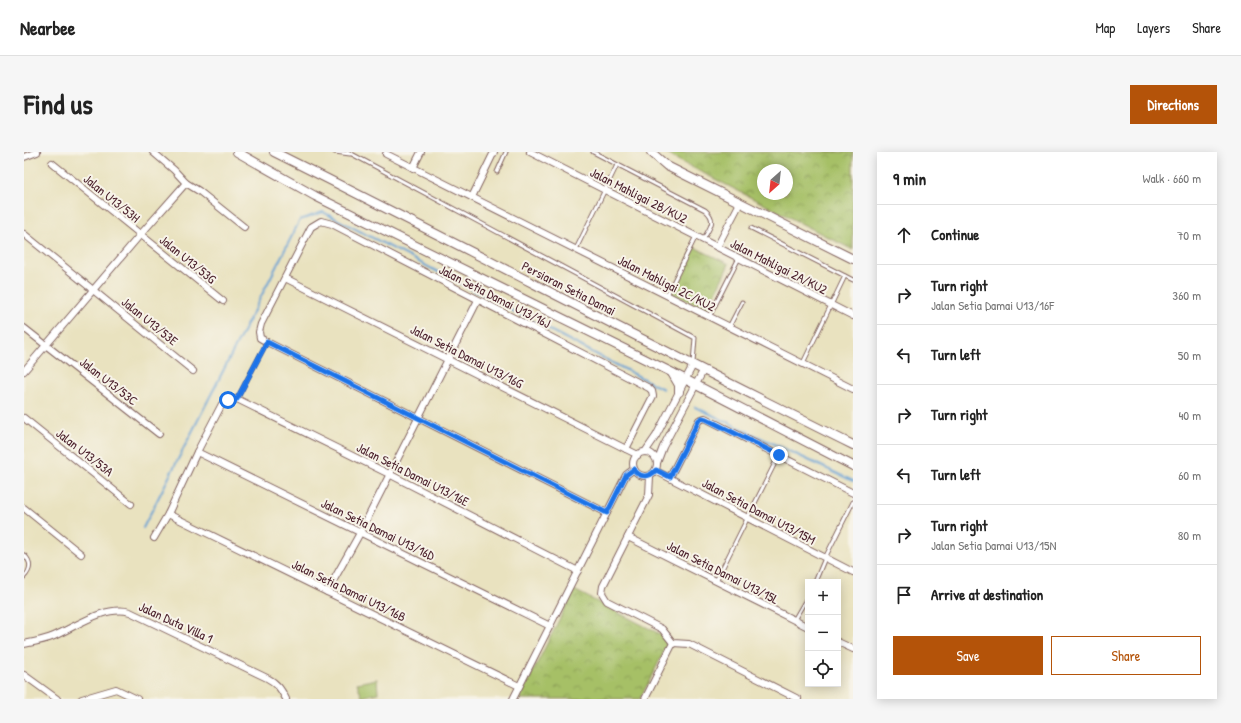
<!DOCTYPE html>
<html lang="en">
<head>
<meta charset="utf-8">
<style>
  body { margin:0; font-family:"Patrick Hand",sans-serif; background:#f6f6f6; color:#222 }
  .controls { position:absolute; right:12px; bottom:12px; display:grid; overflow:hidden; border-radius:0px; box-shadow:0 2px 10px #0003 }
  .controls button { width:36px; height:36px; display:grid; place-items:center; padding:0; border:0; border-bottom:1px solid #e0e0e0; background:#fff; color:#222; font:20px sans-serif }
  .compass { position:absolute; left:733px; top:12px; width:36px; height:36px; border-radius:50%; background:#fff; box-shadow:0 2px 10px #0003; rotate:207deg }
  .stop { position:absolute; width:12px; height:12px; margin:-9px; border:3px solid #1a73e8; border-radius:50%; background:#fff }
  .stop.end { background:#1a73e8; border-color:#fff; box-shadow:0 1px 4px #0008 }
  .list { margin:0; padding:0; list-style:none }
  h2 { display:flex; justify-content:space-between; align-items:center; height:52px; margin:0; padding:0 16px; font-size:17px }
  h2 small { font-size:13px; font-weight:400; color:#767676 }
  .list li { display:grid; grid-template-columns:26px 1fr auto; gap:12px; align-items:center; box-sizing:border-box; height:60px; padding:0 16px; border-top:1px solid #e0e0e0 }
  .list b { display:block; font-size:15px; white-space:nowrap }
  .list p { margin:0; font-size:13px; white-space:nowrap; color:#767676 }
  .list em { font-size:13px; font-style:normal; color:#767676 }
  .actions { display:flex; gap:8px; padding:12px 16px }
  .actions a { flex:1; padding:9px 0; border:1px solid #b45309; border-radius:0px; text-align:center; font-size:14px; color:#b45309 }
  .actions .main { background:#b45309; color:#fff }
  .icon { flex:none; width:22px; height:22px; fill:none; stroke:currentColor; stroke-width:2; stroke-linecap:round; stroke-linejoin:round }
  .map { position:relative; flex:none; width:829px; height:547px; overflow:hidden; border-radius:0px }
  header { display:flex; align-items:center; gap:24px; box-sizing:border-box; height:56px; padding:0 20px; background:#fff; border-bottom:1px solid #e0e0e0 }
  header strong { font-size:19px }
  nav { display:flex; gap:22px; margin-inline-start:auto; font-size:14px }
  .intro { display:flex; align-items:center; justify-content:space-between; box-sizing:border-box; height:96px; padding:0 24px }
  h1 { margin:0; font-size:28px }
  .button { padding:10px 18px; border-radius:0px; background:#b45309; color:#fff; font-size:14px; font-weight:700 }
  main { display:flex; gap:24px; padding:0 24px }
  aside { flex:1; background:#fff; border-radius:0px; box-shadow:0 2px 10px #0003 }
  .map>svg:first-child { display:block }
</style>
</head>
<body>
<header>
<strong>Nearbee</strong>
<nav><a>Map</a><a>Layers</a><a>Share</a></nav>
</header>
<div class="intro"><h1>Find us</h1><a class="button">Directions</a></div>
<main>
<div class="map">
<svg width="829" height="547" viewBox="0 0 829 547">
  <defs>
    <pattern id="park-crowns" width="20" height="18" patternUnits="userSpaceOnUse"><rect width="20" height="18" fill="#a6c066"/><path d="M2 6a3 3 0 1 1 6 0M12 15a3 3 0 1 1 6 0" fill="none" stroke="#899b54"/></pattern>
  </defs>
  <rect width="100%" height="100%" fill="#f7f3e8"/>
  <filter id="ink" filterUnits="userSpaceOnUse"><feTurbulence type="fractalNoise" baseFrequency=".025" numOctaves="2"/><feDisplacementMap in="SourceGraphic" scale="8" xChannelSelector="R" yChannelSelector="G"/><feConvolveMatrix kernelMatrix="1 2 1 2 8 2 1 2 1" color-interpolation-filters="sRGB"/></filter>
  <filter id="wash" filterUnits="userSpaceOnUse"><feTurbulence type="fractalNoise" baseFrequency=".012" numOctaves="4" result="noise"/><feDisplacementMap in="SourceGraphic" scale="16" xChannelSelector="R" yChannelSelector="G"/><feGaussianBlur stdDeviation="0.9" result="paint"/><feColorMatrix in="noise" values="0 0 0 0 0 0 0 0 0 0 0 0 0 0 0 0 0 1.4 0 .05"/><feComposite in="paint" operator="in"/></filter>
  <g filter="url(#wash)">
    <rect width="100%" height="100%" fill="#e9e2bf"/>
    <g fill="url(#park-crowns)" stroke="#787048" fill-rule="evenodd">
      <path d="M640 0H829V98L646 4ZM739 18H763V42H739Z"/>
      <path d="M670 95 705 112 683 159 648 141Z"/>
      <path d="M550 438 638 483 642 488 643 494 616 547H495Z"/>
    </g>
    <path fill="#a6c066" stroke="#787048" d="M353 527 354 541 338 545 333 531Z"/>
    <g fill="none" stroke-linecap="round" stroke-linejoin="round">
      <g stroke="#63a0d4" stroke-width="2">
        <path d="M671 255 829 329"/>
        <path d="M119 376 276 68 299 60 639 237"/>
      </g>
    </g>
  </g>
  <g filter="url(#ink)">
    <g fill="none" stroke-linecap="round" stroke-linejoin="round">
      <defs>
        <g id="lane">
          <path d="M311 0 326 2"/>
          <path d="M324 0 671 186 669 211"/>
          <path d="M569 0 681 58C694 69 685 76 679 88"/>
          <path d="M473 20 482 0"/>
          <path d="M727 76 829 128"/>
          <path d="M552 97 593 13"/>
          <path d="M643 143 672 84"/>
          <path d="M685 165 715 106"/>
          <path d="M705 175 718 150"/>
          <path d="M779 211 821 124"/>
          <path d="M213 247 243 190"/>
          <path d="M0 403C8 410 7 418 0 425"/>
          <path d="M692 429 755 303"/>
          <path d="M791 430 801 406 829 350"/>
          <path d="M770 468 784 444"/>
        </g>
        <g id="street">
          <path d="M129 0 150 18 162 31 175 39 220 75"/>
          <path d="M506 0 829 164"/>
          <path d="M362 2 829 237"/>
          <path d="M0 5 13 0"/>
          <path d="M28 11 199 149"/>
          <path d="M389 16 397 0"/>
          <path d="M448 45 470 0"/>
          <path d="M0 82 169 219"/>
          <path d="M693 95 716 51"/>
          <path d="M261 126 614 303"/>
          <path d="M0 176 135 282"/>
          <path d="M0 219 116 83 162 31"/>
          <path d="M0 266 107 352"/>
          <circle cx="621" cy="312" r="12"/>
          <path d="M173 300 526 474"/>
          <path d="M621 300 632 284 669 213"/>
          <path d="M633 311 639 295 679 219"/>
          <path d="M632 319 829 420"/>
          <path d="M626 324 625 343 579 434 578 441 583 449 638 477 649 491 665 492 774 547"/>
          <path d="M646 325 675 268 681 266 829 341"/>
          <path d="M0 356 57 402"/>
          <path d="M583 361 243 190 236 186 235 180 237 172 287 75 297 69 308 72 625 236 628 239 629 244 602 297"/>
          <path d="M144 362 495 534"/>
          <path d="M604 385 784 475"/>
          <path d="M130 386 144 362 173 300 198 252 204 248 213 247 365 322 554 419"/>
          <path d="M303 440 336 381 454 148"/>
          <path d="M814 490 829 497"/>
          <path d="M0 492C10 490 21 488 30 484 53 474 81 453 106 460L243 526C253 531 257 537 262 547"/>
          <path d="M0 523 33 547"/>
          <path d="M58 547 92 537 113 547"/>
          <path d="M489 547 602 323 610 317"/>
          <path d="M621 547 649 491"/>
        </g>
        <g id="secondary">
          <path d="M213 0 291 44 647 220 829 314"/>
          <path d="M250 0C444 97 635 197 829 293"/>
          <path d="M627 0 643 14 829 107"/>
          <path d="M648 221 655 233V240"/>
        </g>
      </defs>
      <use href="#lane" stroke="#82635f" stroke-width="5"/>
      <use href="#street" stroke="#82635f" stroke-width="8"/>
      <use href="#secondary" stroke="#82635f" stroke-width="10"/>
      <use href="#lane" stroke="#fff" stroke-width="3"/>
      <use href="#street" stroke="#fff" stroke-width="6"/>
      <use href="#secondary" stroke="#fff" stroke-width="8"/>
    </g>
  </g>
  <g fill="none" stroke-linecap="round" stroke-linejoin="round" filter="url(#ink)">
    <path stroke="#1a73e8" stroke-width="5" d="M204 248 213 247 243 190 583 361 602 323 610 317C615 326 625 326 632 318L646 325 675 268 678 266 682 267 755 303"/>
  </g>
  <g text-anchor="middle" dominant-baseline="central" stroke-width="4" stroke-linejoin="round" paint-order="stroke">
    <g font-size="13" fill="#4a1f2b" stroke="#f7f3e8">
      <text transform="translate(615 43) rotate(27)">Jalan Mahligai 2B/KU2</text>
      <text transform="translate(88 46) rotate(39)">Jalan U13/53H</text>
      <text transform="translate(164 107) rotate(39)">Jalan U13/53G</text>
      <text transform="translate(755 114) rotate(27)">Jalan Mahligai 2A/KU2</text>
      <text transform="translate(643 131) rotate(27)">Jalan Mahligai 2C/KU2</text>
      <text transform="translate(545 136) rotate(27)">Persiaran Setia Damai</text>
      <text transform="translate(471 144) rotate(27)">Jalan Setia Damai U13/16J</text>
      <text transform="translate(126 169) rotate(39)">Jalan U13/53E</text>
      <text transform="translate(443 204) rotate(27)">Jalan Setia Damai U13/16G</text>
      <text transform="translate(85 229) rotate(38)">Jalan U13/53C</text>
      <text transform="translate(61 300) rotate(38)">Jalan U13/53A</text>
      <text transform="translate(389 322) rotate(27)">Jalan Setia Damai U13/16E</text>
      <text transform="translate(735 359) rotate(28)">Jalan Setia Damai U13/15M</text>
      <text transform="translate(354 377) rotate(26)">Jalan Setia Damai U13/16D</text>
      <text transform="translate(699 420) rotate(27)">Jalan Setia Damai U13/15L</text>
      <text transform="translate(325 438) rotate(26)">Jalan Setia Damai U13/16B</text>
      <text transform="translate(152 470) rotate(25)">Jalan Duta Villa 1</text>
    </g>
  </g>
</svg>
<div class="controls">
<button>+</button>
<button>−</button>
<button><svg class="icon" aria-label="locate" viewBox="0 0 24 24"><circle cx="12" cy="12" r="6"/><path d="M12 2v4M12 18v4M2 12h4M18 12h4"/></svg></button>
</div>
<svg class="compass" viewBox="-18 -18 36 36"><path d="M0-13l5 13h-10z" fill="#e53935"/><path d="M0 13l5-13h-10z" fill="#767676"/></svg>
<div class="stop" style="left:204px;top:248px"></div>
<div class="stop end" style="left:755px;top:303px"></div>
</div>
<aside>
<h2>9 min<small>Walk · 660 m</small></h2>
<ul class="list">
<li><svg class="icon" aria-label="ahead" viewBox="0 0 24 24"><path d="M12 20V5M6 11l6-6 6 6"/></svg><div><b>Continue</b></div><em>70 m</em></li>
<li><svg class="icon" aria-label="right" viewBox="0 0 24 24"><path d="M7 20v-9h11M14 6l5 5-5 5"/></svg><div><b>Turn right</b><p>Jalan Setia Damai U13/16F</p></div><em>360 m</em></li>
<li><svg class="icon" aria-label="left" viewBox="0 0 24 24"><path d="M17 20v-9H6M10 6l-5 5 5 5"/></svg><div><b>Turn left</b></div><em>50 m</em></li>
<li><svg class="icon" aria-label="right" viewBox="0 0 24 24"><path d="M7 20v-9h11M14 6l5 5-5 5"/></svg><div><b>Turn right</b></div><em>40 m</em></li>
<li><svg class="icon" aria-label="left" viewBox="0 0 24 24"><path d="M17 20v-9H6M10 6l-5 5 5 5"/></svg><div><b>Turn left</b></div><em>60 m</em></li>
<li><svg class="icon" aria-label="right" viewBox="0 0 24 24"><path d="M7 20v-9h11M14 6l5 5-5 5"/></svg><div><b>Turn right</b><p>Jalan Setia Damai U13/15N</p></div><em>80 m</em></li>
<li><svg class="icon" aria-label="arrive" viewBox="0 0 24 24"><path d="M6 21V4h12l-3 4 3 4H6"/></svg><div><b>Arrive at destination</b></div></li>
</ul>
<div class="actions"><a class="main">Save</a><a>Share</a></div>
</aside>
</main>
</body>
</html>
